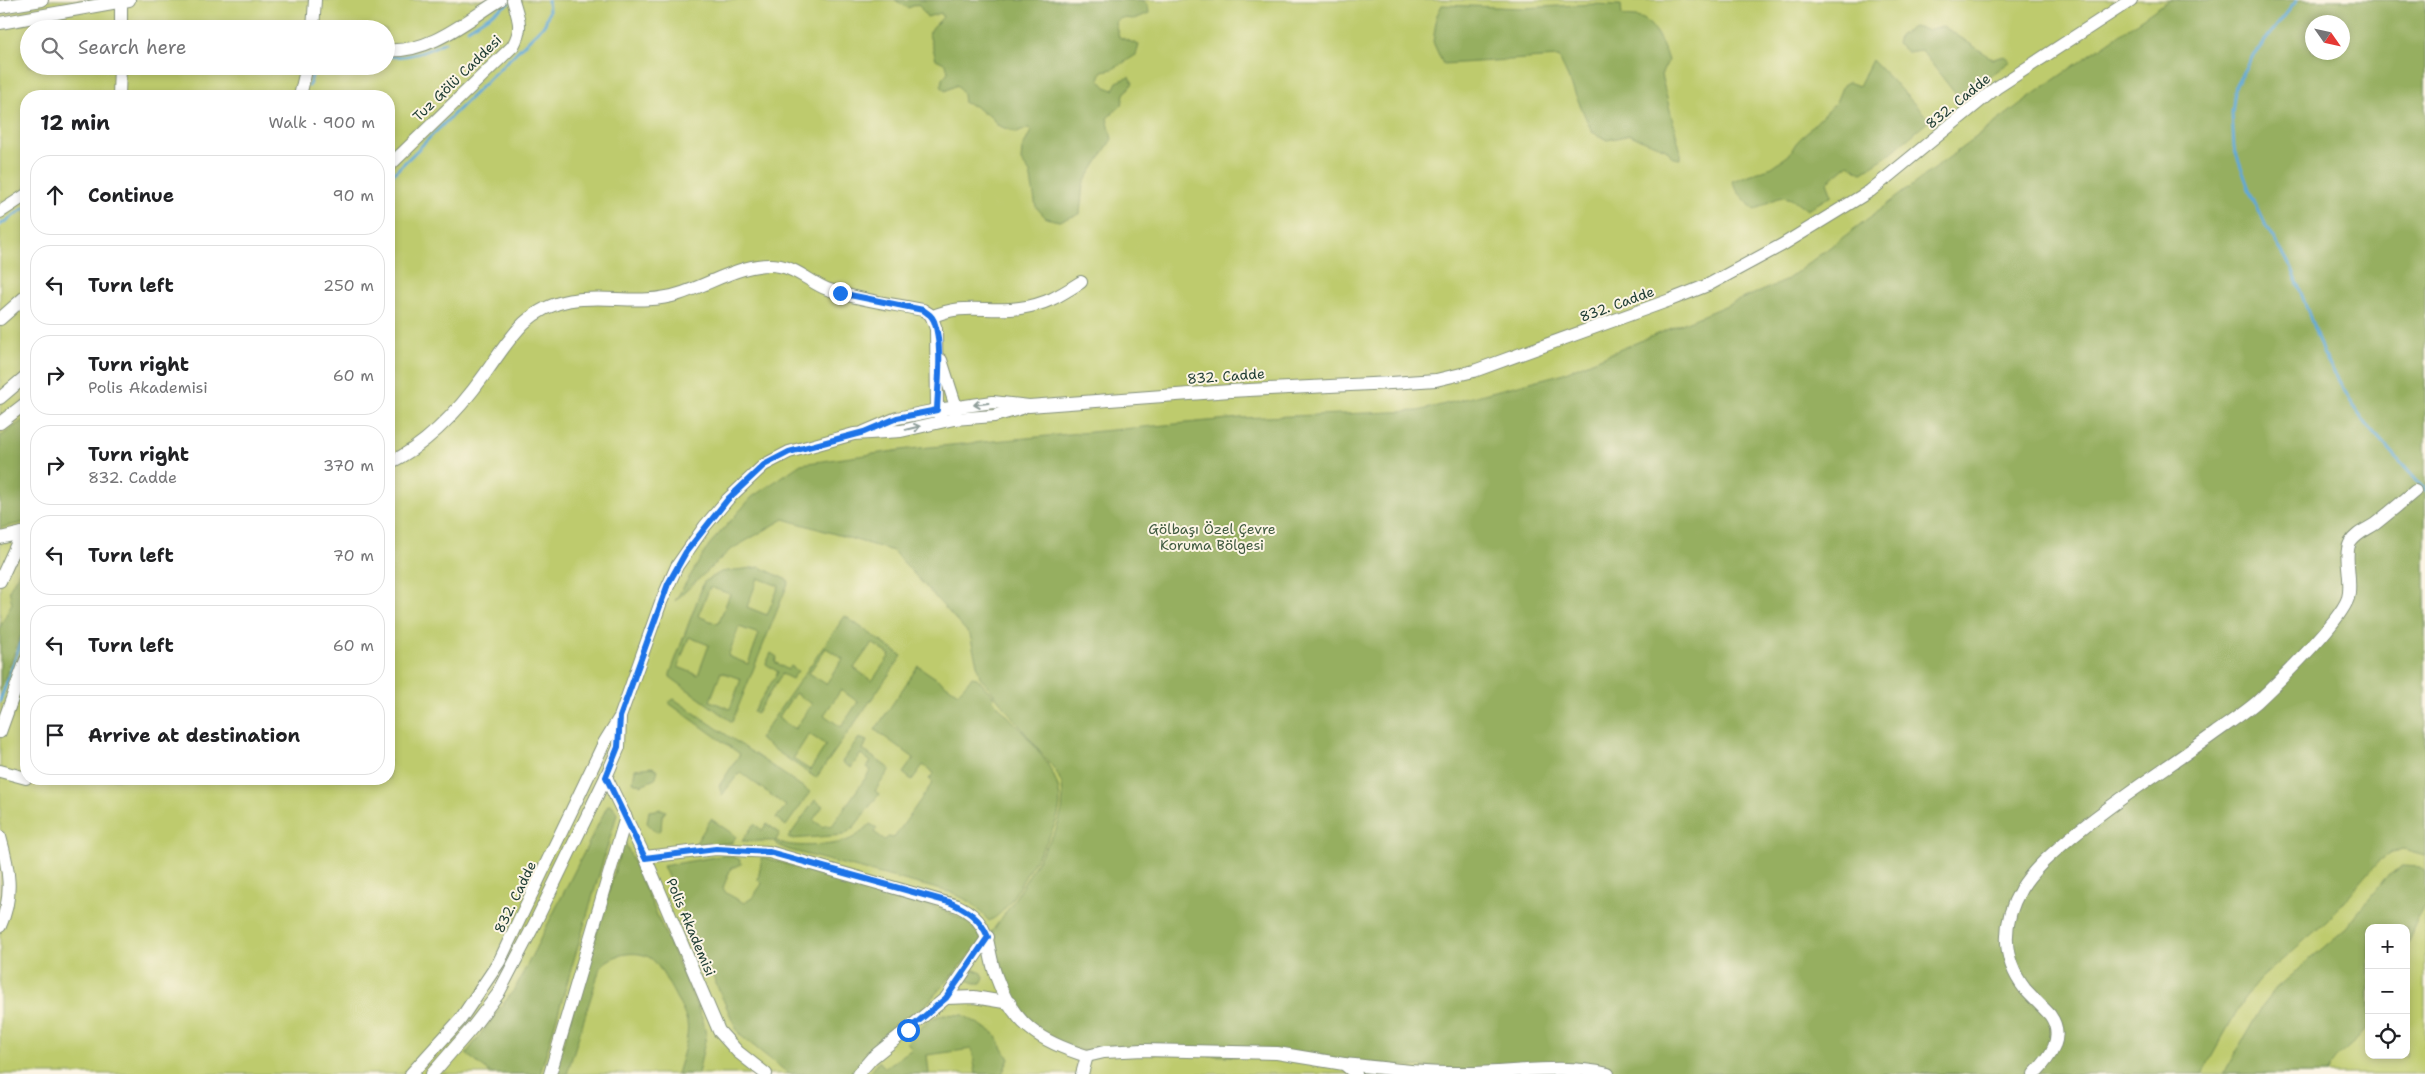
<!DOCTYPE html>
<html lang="en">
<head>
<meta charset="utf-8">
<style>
  body { margin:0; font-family:"Shantell Sans",sans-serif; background:#f2f2f2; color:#202124 }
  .controls { position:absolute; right:15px; bottom:15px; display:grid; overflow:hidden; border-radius:10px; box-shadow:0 2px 8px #0003 }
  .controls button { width:45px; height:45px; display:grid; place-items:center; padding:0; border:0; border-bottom:1px solid #e0e0e0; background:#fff; color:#202124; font:25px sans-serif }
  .compass { position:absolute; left:2305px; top:15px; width:45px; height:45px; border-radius:50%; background:#fff; box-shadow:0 2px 8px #0003; rotate:124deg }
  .stop { position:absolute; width:15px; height:15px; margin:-11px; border:4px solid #1a73e8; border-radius:50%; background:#fff }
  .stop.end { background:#1a73e8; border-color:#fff; box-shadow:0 1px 5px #0008 }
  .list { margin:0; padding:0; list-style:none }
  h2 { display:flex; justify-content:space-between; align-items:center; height:65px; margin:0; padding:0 20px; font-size:21px }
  h2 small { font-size:16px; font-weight:400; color:#757577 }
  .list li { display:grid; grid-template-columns:32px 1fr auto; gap:15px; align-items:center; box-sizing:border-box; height:80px; margin:0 10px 10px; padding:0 10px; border:1px solid #e0e0e0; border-radius:20px }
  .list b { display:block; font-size:19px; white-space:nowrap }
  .list p { margin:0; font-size:16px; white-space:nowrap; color:#757577 }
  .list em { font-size:16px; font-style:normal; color:#757577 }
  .icon { flex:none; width:28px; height:28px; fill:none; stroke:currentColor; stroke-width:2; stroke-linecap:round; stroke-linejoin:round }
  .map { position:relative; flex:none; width:2425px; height:1074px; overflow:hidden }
  .search { position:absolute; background:#fff; box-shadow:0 2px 8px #0003; left:20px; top:20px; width:375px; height:55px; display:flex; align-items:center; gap:12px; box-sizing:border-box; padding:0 18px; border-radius:28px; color:#757577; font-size:19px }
  .panel { position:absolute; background:#fff; box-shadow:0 2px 8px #0003; left:20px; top:90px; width:375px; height:695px; border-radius:20px }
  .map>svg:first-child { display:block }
</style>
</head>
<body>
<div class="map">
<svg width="2425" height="1074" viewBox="0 0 2425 1074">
  <rect width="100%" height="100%" fill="#fcf5e5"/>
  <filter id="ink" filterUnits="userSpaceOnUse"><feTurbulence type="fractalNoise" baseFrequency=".02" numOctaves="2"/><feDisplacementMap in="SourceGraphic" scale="10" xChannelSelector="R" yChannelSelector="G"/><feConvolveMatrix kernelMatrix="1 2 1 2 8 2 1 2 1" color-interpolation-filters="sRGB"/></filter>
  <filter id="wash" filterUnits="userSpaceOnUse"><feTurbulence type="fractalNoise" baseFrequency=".0096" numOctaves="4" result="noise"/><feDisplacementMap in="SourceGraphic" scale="20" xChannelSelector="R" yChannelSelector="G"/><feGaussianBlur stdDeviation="1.12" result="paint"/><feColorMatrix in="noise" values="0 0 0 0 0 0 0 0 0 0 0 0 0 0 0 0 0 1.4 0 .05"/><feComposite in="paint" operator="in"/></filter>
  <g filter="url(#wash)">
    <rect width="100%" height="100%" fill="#eae3c1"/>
    <path fill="#becb6d" stroke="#6e8450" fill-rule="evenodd" d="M0 0H2425V1074H0ZM2312 22H2342V52H2312ZM29 29H386V66H29ZM26 96H389V779H26ZM2369 928H2406V1055H2369Z"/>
    <g fill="#96af60" stroke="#5a764a" fill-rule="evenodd">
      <path d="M895 0H1143L1148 6 1149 13 1135 19 1121 18 1115 22 1119 37 1139 45 1136 55 1113 69 1102 71 1099 79 1106 87 1113 90 1117 82 1129 77 1133 83 1124 94 1122 105 1107 118 1112 139 1083 184 1080 214 1059 221 1046 218 1036 207 1030 173 1021 161 1022 149 1031 131 1029 128 1017 133 997 125 990 115 983 113 975 106 964 103 963 94 957 85 945 91 941 86 942 79 948 72 946 64 936 59 929 34 933 27 943 17 941 13 927 17 918 4 908 8Z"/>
      <path d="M2169 0H2425V856L2403 850 2390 853 2378 862 2328 920 2260 979 2243 1000 2202 1074 1499 1073 1322 1059 1104 1052 1059 1048 1010 1003 988 937 1011 905 1056 830 1062 810 1063 797 1062 784 1056 771 980 677 970 635 893 551 784 519 730 550 675 601 709 545 752 497 801 464 909 449 1240 418 1418 411 1561 374 1785 281 2032 95ZM2312 22H2342V52H2312Z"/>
      <path d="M1594 4 1621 5 1622 16C1628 17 1640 16 1645 20 1657 29 1664 47 1668 61L1661 75 1680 149V159L1673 158 1666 149 1630 135 1607 140 1592 132 1559 57 1443 64 1433 42 1437 15 1442 5 1524 8Z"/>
      <path d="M1943 26 1993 59 2005 56 2011 61 1961 97 1957 96 1921 50 1908 52 1897 44 1899 36 1913 27 1927 30Z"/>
      <path d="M1872 60 1930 120 1887 156 1861 173 1849 164 1827 182 1832 195 1807 210C1783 189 1779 198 1754 210L1738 192 1732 181 1772 167 1789 155 1796 143 1836 102 1843 85 1848 82 1859 86Z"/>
      <path d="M26 418V522L0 528V437Z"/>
      <path d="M26 552V623L0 691V627L12 603 9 590 24 563Z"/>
      <path d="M760 567 789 581 732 722 670 677V674L704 582 721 572ZM758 578 779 586 767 615 747 607ZM710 587 730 594 718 624 698 616ZM739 627 759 634 748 664 728 656ZM689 637 709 645 698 675 678 667ZM721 672 741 679 730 709 710 701Z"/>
      <path d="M845 616 902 656 816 778 759 739ZM872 643 890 655 872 681 854 668ZM826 648 843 659 826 684 809 673ZM841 690 858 702 841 727 824 715ZM795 693 812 704 795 729 778 718ZM809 734 826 745 810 770 793 759Z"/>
      <path d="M771 653 777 657 775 662 788 670 791 666 798 671 792 679 782 674 756 714 753 712 778 672 766 664Z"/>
      <path d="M918 666 958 693 972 677 977 678 994 697 993 700C1016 726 1062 766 1060 804 1058 827 1041 851 1029 870 1019 886 1008 912 989 921L972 903 953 893 789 850 779 846 775 841H742L754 824 762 830 767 824 780 833 776 840C784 849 836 846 848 840 857 837 863 830 870 824L877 828 874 832 885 840 888 837 894 838 933 782 929 779 934 773 923 765 912 780 903 773 914 758 875 730Z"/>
      <path d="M674 699 810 792 786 826 776 818 786 806 740 772 722 795 719 786 740 754 670 704 669 702Z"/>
      <path d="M859 738 867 741 863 750 890 769 875 791 879 794 854 827 844 835 790 839 788 838 815 800 823 806 813 820 823 827 826 825 832 826 871 770 867 767 871 762 861 754 851 768 842 762Z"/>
      <path d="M652 767 658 770 655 779 641 785 633 782 635 769Z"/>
      <path d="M608 805 613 806 617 814 540 1074H492L466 1054 516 987Z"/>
      <path d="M661 809 666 811 662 816 661 830 656 832 647 823 649 811Z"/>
      <path d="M711 819 736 836 732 843 694 846Z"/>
      <path d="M624 840 703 1020 706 1036 698 1074H677C681 1059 690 1037 687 1022 685 1012 661 968 654 961 642 948 610 953 600 968L567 1074H554Z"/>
      <path d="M726 855 739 859 742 864 731 868 723 888 726 893 744 903 752 898 762 884 758 880 762 857 937 907 966 921 978 933 982 941 922 1009 906 1024 869 1052 850 1074H789L740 1035 736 1028 663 866Z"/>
      <path d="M2403 866 2420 867 2425 871V903L2406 946V928H2369V1024C2358 1045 2335 1052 2326 1074H2223L2263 1005 2276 988 2344 930 2386 877Z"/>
      <path d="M972 969 982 973 984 978 981 983H974L966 979Z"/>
      <path d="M944 1014 963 1015 994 1033 1009 1059 1002 1074H976L972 1049 927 1055 929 1074H868L879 1061 885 1068 912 1049 907 1042C922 1028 923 1021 944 1014Z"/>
    </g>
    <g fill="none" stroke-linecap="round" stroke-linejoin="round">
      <g stroke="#5fa9d7" stroke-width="3">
        <path d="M2297 0 2250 60 2236 84 2232 113 2234 147 2250 192 2267 228 2292 268 2323 353 2351 402 2367 425 2425 490"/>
        <path d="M468 29 509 3"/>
        <path d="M386 56C408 59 426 52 445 42"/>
        <path d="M309 86 315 66"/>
        <path d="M389 178 545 24 549 11 548 0"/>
        <path d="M0 225 26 207"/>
        <path d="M0 701 26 629"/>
      </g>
    </g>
  </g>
  <g filter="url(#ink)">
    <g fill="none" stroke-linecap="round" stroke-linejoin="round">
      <defs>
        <g id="minor">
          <path d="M0 7 42 0"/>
          <path d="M0 23 129 0"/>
          <path d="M121 29V1"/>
          <path d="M313 29 315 0"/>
          <path d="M386 50C429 54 466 21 500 0"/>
          <path d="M119 96 120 66"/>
          <path d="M300 96 307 66"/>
          <path d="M389 166 513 46C523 28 519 20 513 0"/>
          <path d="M0 212 26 195"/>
          <path d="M932 317C962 302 989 313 1020 308 1047 304 1059 296 1081 282"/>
          <path d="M0 319 26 296"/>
          <path d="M941 360 956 407 955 415"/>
          <path d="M0 398 26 376"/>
          <path d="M0 423 26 403"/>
          <path d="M864 432 897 418 937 410 993 402 1029 406 1230 391 1391 383 1436 380 1474 371 1670 300 1708 285 1782 245 1870 191 1996 88 2131 0"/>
          <path d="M389 463C429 444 460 409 485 374 497 357 509 338 524 323 573 279 625 311 679 294 711 284 747 260 780 266 798 269 811 283 827 289 858 300 892 304 923 310L931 315 936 329 937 410 940 416"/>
          <path d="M0 538 26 532"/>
          <path d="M0 581 22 533"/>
          <path d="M0 732 26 660"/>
          <path d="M0 771 26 778"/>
          <path d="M606 777 645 857 719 1031 738 1052 766 1074"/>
          <path d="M0 837C9 868 14 896 0 926"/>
          <path d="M645 857 716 849 769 852 958 906C993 923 985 945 996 976 1013 1025 1041 1042 1087 1056"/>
          <path d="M946 998 974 997 1010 1003"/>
          <path d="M1087 1056 1104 1052 1143 1050 1277 1053 1344 1064 1356 1074"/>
          <path d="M1344 1064C1384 1068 1425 1074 1466 1073 1514 1073 1561 1063 1608 1074"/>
          <path d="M411 1074 460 1020 499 962 604 743 620 717 661 602 677 566 705 526 728 499 764 465 789 452 854 434 901 431 954 419 994 416 1022 408"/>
          <path d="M432 1074 472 1028 498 994 535 923 606 777 619 747 620 718"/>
          <path d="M550 1074 626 817"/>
          <path d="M858 1074 872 1058 946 998 988 937"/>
          <path d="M1082 1074 1087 1056"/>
          <path d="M2034 1074C2050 1058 2066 1037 2050 1015 2042 1006 2033 998 2025 989 2001 958 2002 922 2021 889 2033 869 2053 853 2070 838 2116 799 2167 768 2215 733 2229 723 2244 713 2257 702 2278 682 2340 622 2348 598 2353 581 2343 556 2350 543 2356 533 2366 530 2375 524 2389 513 2402 502 2415 491"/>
        </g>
      </defs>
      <use href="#minor" stroke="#84907a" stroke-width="14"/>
      <use href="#minor" stroke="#fff" stroke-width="12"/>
    </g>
    <defs><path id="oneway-shaft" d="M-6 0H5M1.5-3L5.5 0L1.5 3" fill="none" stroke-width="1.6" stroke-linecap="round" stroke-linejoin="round" transform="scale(1.25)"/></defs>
    <g stroke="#8f9e9a">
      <use href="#oneway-shaft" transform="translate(981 404) rotate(173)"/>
      <use href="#oneway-shaft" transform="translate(913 428) rotate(-13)"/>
    </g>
  </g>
  <g fill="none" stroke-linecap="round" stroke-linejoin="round" filter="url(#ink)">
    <path stroke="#1a73e8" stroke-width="6" d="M840 293 923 310C929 314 932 316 934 321 943 345 938 384 937 410L897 418 864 432 789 452 764 465 728 499 686 552 668 584 620 717 618 747 606 777 645 858 716 849 769 852 949 902C967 910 980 918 988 937L946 998 908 1030"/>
  </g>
  <g text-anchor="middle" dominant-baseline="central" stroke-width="4" stroke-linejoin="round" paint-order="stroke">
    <g font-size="14" fill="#1f3d34" stroke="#fcf5e5">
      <text transform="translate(457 78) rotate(-44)">Tuz Gölü Caddesi</text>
      <text transform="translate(1958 101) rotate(-39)">832. Cadde</text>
      <text transform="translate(1617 304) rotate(-20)">832. Cadde</text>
      <text transform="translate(1226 376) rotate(-4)">832. Cadde</text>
      <text transform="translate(515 897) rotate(-64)">832. Cadde</text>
      <text transform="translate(691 927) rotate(67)">Polis Akademisi</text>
    </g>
    <g font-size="14" fill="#3f593f" stroke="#fcf5e5">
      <text x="1212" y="529">Gölbaşı Özel Çevre<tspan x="1212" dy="16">Koruma Bölgesi</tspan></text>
    </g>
  </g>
</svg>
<div class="controls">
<button>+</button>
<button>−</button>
<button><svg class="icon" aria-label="locate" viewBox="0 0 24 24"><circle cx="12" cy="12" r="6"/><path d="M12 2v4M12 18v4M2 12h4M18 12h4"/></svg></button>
</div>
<svg class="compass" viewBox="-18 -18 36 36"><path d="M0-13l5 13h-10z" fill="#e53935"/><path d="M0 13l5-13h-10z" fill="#757577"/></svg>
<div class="stop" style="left:908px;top:1030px"></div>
<div class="stop end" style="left:840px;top:293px"></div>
<div class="search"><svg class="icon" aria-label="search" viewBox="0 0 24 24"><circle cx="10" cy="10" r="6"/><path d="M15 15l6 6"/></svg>Search here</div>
<section class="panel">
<h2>12 min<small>Walk · 900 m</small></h2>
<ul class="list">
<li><svg class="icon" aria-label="ahead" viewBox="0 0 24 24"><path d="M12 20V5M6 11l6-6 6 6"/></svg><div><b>Continue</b></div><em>90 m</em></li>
<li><svg class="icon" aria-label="left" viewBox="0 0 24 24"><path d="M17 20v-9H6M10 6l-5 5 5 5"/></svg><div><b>Turn left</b></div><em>250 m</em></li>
<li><svg class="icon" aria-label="right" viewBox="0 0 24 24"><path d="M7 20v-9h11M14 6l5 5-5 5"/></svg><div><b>Turn right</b><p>Polis Akademisi</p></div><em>60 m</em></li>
<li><svg class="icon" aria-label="right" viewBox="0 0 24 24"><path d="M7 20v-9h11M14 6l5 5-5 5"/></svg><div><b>Turn right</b><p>832. Cadde</p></div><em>370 m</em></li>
<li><svg class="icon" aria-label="left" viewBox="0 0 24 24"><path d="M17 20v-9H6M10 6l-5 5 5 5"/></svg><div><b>Turn left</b></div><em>70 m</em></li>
<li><svg class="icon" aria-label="left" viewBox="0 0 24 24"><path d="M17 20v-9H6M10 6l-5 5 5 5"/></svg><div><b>Turn left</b></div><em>60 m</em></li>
<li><svg class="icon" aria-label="arrive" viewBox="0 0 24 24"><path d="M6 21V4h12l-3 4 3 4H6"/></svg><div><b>Arrive at destination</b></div></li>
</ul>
</section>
</div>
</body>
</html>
